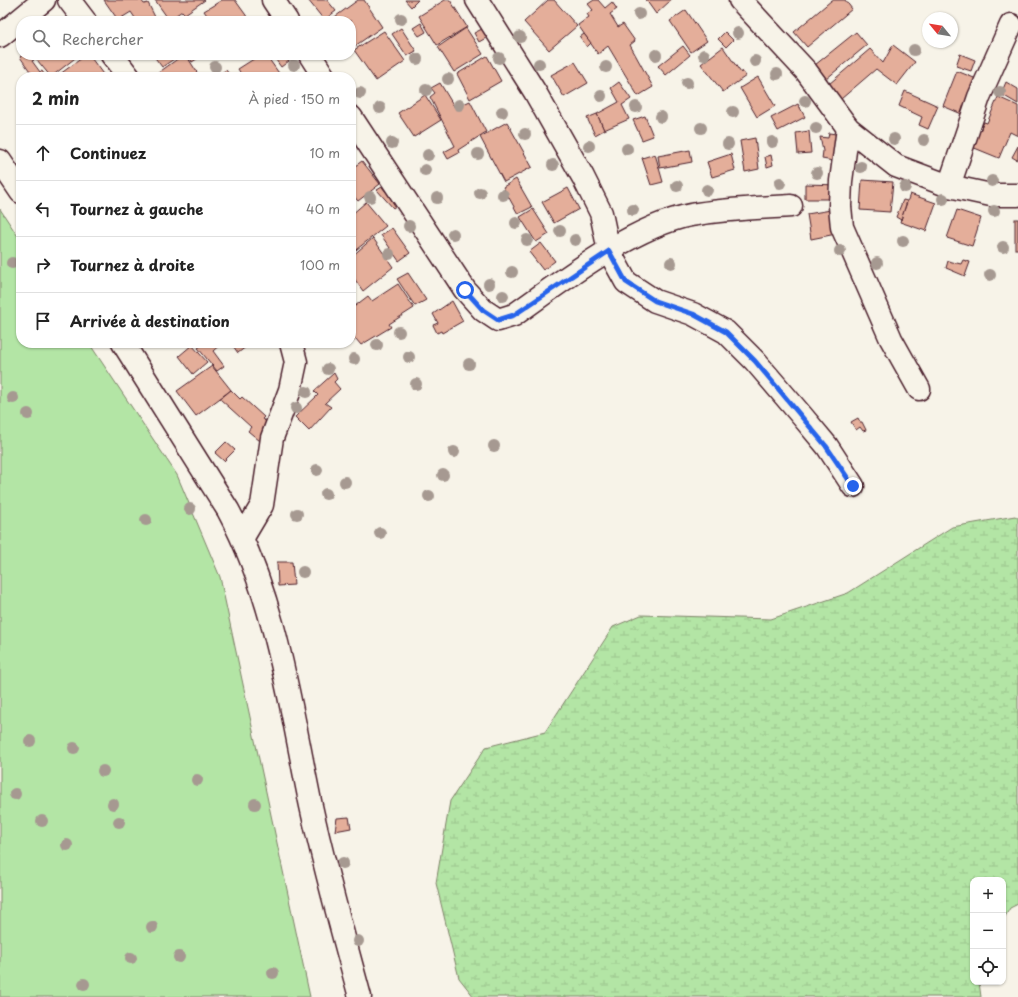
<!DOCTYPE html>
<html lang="fr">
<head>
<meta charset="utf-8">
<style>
  body { margin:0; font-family:"Playpen Sans",sans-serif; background:#f6f6f6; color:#222 }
  .controls { position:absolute; right:12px; bottom:12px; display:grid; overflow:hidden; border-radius:8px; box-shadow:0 1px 3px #0004 }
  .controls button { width:36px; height:36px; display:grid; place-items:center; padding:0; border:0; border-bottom:1px solid #e0e0e0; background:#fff; color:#222; font:20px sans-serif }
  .compass { position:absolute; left:922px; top:12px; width:36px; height:36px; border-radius:50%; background:#fff; box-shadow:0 1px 3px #0004; rotate:300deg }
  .stop { position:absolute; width:12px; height:12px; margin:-9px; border:3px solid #2563eb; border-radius:50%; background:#fff }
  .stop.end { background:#2563eb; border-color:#fff; box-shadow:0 1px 4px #0008 }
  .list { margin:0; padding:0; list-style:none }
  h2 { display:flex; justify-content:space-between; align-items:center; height:52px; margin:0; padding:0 16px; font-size:17px }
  h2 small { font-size:13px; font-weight:400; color:#767676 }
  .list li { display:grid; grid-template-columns:26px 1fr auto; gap:12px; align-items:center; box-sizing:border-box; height:56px; padding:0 16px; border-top:1px solid #e0e0e0 }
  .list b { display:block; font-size:15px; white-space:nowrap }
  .list em { font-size:13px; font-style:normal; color:#767676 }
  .icon { flex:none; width:22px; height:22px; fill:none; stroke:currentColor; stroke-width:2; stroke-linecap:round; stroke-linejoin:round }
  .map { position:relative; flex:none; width:1018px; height:997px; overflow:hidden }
  .search { position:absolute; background:#fff; box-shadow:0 1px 3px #0004; left:16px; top:16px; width:340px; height:44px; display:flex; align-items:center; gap:10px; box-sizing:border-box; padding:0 14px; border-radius:16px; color:#767676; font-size:15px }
  .panel { position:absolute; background:#fff; box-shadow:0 1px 3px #0004; left:16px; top:72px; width:340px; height:276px; border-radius:16px }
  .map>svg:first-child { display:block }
</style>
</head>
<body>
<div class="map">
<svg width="1018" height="997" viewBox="0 0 1018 997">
  <defs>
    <pattern id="wetland-marsh" width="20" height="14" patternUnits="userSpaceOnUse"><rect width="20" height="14" fill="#b3e5a5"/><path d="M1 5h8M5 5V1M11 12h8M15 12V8" fill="none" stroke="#9bc48e"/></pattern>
  </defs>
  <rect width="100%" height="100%" fill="#f7f3e8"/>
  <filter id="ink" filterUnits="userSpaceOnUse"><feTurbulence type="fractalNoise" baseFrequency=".025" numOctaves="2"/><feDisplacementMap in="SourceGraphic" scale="8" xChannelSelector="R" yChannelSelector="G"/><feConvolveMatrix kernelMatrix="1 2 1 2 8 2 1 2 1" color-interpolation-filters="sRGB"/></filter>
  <g filter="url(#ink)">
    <path fill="#b3e5a5" stroke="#7e8268" d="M0 209 21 241V343H89L177 475 220 577 310 997H0Z"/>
    <path fill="url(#wetland-marsh)" stroke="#7e8268" d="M1015 516 1018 518V904L1010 908 1003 920V880H973V982H979L981 997H474L459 978 436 883 450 801 486 747 545 732 613 627 641 615 771 619 848 593 952 527Z"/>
    <g fill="#e4ae9a" stroke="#4a1f2b">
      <path d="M104 0H141L144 4 148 3 157 21H137L131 12 118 20Z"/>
      <path d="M155 0H205L185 14 182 11 169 20Z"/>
      <path d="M222 0H235L248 18 244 21H211L204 11Z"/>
      <path d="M308 0H327L336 11 324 20Z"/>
      <path d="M358 0H364L382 27 352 48 351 21H333L332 19Z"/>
      <path d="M405 0H418L411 7Z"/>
      <path d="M445 0H450L467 27 437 45 419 16Z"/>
      <path d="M548 0H554L577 26 549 50 524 22Z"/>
      <path d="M594 0H598L605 8 612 2 617 9 610 14 618 27 623 24 635 41 630 45 653 87 638 96 608 46 598 54 578 25 589 17 587 14 593 10 588 4Z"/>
      <path d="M646 0H671L656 14Z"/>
      <path d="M832 0H845L852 9 807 47 794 32Z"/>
      <path d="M686 10 707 41 691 52 670 21Z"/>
      <path d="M421 23 426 32 419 36 413 28Z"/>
      <path d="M486 27 491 35 479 42 474 33Z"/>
      <path d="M401 28 416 51 407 56 392 34Z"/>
      <path d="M466 28 483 54 454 72 438 47Z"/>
      <path d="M384 31 405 61 376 81 354 50Z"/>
      <path d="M725 32 733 40 726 47 718 39Z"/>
      <path d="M856 32 867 45 826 79 815 65Z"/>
      <path d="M584 34 591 43 587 47 580 37Z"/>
      <path d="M893 45 915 62 897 85 876 69 841 99 829 84 870 49 883 63Z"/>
      <path d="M683 46 690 55 666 75 658 66Z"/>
      <path d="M723 47 741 73 742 71 746 76 723 92 701 64Z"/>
      <path d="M960 54 975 60 971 71 956 66Z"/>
      <path d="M22 55H31L34 60 32 61 40 72 42 71 46 77H34L20 57Z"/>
      <path d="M33 55H79L51 77Z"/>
      <path d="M86 55H89L105 77H56Z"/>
      <path d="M153 55H175L177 57 162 67Z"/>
      <path d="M183 55H186L200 77 154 76Z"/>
      <path d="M188 55H203L192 62Z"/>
      <path d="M260 55H266L281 76 243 77 238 69Z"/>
      <path d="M276 55H287L286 56 289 61 281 67 273 56Z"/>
      <path d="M487 56 501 81 470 99 457 74Z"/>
      <path d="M575 62 588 83 564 97 551 75Z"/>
      <path d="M226 70 231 77H215Z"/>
      <path d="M957 71 979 80 964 115 943 106Z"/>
      <path d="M758 77 775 106 757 117 740 88Z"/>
      <path d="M619 82 631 99 622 105 629 119 604 130 597 114 619 102 611 88Z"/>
      <path d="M1006 82 1018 89V104L1001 94Z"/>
      <path d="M440 83 455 108 470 101 486 132 458 150 459 153 448 159 444 152 455 146 430 97 435 93 431 88Z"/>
      <path d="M905 91 938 106 928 129 919 125 922 117 899 106Z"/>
      <path d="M425 95 441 120 414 137 398 113Z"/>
      <path d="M998 97 1018 106V136L1010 132 999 158 972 147 984 122 987 123Z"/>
      <path d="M798 104 805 117 778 131 771 118Z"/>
      <path d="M597 114 604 130 595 135 587 118Z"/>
      <path d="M645 116 653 136 642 140 633 120Z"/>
      <path d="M507 122 532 167 504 182 480 137Z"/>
      <path d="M809 131 811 153 798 154 796 133Z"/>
      <path d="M829 133 843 135 839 162 822 159 823 151 820 137 828 138Z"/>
      <path d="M755 138 759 169 745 172 740 141Z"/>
      <path d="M1018 146V158L1017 160 1012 157Z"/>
      <path d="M690 150 692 162 660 168 658 156Z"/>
      <path d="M655 154 663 182 651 185 642 158Z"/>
      <path d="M731 154 735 170 712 177 707 162Z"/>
      <path d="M771 155 773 165 767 167 765 157Z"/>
      <path d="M362 161 380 184 358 201 351 193V169Z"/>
      <path d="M516 179 532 207 518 214 503 187Z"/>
      <path d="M862 180 893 182 890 212 860 210Z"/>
      <path d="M805 184 840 185 839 199H805Z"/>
      <path d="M382 187 397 205 393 208 377 190Z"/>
      <path d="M568 188 579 209 554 223 542 202Z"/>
      <path d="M910 194 936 203 926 231 900 222Z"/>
      <path d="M903 200 907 201 901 220 896 217Z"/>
      <path d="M366 202 386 226 352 253 351 215Z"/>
      <path d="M533 209 549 234 536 242 520 217Z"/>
      <path d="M837 209 841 233 811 239 807 214Z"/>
      <path d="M957 210 981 218 972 246 947 238Z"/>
      <rect x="1015" y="219" width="3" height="30"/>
      <path d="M392 228 410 253 399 261 381 235Z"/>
      <path d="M373 238 393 267 363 291 351 274V257Z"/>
      <path d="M541 243 555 261 543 270 529 252Z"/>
      <path d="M963 260 970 262 965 276 946 268 948 261 961 264Z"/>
      <path d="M408 273 426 300 415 306 397 279Z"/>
      <path d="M398 284 414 308 389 324 391 327 361 345 356 339 352 342 351 309 368 296 372 301Z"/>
      <path d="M452 301 463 321 442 333 441 331 437 333 433 325 438 323 433 314Z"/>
      <path d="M204 343H222L213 351 224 366 217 371 198 348Z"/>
      <path d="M231 343H251L238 353Z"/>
      <path d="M192 345 207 362 193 374 179 356Z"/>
      <path d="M212 366 231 390 196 416 177 391Z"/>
      <path d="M334 373 337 379 334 382 340 389 325 403 331 407 309 431 295 417 318 395 314 391Z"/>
      <path d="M231 390 240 399 242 397 264 417 262 419 270 424 260 441 248 431 251 427 220 399Z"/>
      <path d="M858 418 860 422H862L866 430 863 431 860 427 856 430 851 422Z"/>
      <path d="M226 442 235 450 224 461 215 453Z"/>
      <path d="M277 562H292L294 585 278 586Z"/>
      <path d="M349 817 351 828 335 831 337 818Z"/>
    </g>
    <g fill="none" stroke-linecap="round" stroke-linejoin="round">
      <defs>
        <g id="street">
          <path d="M69 0 85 21"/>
          <path d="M273 0 287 21"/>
          <path d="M477 0 535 92 583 177 601 213 609 251 626 282 655 301 693 314 726 332 755 361 802 416 827 446 853 486"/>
          <path d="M740 0 806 71 848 128 896 166 949 186 991 195H1018"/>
          <path d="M0 36 44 0"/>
          <path d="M112 55 129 77"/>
          <path d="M310 55 324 77"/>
          <path d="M351 117 465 290 483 310 498 320 514 315C562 281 633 226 691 215 724 209 758 208 791 206"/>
          <path d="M848 128 841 181 840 206 842 227 891 339 919 389"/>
          <path d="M0 161 21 192"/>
          <path d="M949 186 979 97 1011 25"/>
          <path d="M123 343 228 510C277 601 290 706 311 806 325 870 343 934 360 997"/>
          <path d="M243 537 262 505 272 438 290 390 296 362 291 343"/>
        </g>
      </defs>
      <use href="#street" stroke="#4a1f2b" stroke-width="25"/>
      <use href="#street" stroke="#f7f3e8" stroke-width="22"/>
    </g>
    <g fill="#a69991">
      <circle cx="639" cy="14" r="6"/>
      <circle cx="401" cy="19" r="6"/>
      <circle cx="738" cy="33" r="6"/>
      <circle cx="520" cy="37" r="6"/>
      <circle cx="914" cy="50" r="6"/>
      <circle cx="656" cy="55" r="6"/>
      <circle cx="704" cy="55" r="6"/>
      <circle cx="499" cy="58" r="6"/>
      <circle cx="417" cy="59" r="6"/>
      <circle cx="755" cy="61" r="6"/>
      <circle cx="539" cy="64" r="6"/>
      <circle cx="294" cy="65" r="6"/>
      <circle cx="215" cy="67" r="6"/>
      <circle cx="606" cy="67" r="6"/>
      <circle cx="777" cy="74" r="6"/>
      <circle cx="448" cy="79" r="6"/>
      <circle cx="687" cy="83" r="6"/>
      <circle cx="426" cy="90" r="6"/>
      <circle cx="1000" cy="92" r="6"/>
      <circle cx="360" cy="93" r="6"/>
      <circle cx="601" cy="96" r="6"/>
      <circle cx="805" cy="101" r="6"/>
      <circle cx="459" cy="105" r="6"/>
      <circle cx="636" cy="107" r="6"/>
      <circle cx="380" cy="108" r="6"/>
      <circle cx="502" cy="112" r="6"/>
      <circle cx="733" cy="112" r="6"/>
      <circle cx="661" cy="117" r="6"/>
      <circle cx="701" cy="128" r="6"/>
      <circle cx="816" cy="128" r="6"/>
      <circle cx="525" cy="134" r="6"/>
      <circle cx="894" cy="139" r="6"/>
      <circle cx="924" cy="140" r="6"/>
      <circle cx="772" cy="142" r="6"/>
      <circle cx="392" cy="143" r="6"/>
      <circle cx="728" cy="144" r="6"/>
      <circle cx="589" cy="146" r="6"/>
      <circle cx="627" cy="149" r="6"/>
      <circle cx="478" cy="154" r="6"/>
      <circle cx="428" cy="155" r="6"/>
      <circle cx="553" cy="165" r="6"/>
      <circle cx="861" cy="167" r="6"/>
      <circle cx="425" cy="170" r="6"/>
      <circle cx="817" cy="173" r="6"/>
      <circle cx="992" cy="181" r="6"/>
      <circle cx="780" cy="183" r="6"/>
      <circle cx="677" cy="186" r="6"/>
      <circle cx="905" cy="187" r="6"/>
      <circle cx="707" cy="190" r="6"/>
      <circle cx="480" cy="193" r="6"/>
      <circle cx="503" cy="195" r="6"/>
      <circle cx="370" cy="197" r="6"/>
      <circle cx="437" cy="198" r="6"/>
      <circle cx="943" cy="199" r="6"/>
      <circle cx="633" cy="210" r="6"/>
      <circle cx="994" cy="211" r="6"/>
      <circle cx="516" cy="223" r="6"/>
      <circle cx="409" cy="226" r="6"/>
      <circle cx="560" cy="231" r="6"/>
      <circle cx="453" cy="234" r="6"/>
      <circle cx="527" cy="240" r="6"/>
      <circle cx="575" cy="240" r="6"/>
      <circle cx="903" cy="241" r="6"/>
      <circle cx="1003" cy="247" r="6"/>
      <circle cx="840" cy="251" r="6"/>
      <circle cx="389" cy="254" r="6"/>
      <circle cx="12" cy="263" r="6"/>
      <circle cx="671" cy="263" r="6"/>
      <circle cx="877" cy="263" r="6"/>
      <circle cx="512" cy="272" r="6"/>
      <circle cx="990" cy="275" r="6"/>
      <circle cx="489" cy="284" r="6"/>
      <circle cx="503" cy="296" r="6"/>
      <circle cx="399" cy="332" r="6"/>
      <circle cx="377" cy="345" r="6"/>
      <circle cx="409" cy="357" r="6"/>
      <circle cx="354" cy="359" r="6"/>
      <circle cx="469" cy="364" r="6"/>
      <circle cx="328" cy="369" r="6"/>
      <circle cx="416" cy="384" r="6"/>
      <circle cx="306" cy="392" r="6"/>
      <circle cx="13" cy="398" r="6"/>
      <circle cx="296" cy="408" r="6"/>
      <circle cx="28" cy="414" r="6"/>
      <circle cx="494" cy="446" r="6"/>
      <circle cx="454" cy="452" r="6"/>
      <circle cx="317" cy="470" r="6"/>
      <circle cx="443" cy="475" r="6"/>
      <circle cx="345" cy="482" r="6"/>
      <circle cx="326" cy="494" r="6"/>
      <circle cx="429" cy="496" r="6"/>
      <circle cx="190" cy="509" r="6"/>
      <circle cx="297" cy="514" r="6"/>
      <circle cx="146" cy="520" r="6"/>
      <circle cx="380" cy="533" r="6"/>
      <circle cx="303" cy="572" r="6"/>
      <circle cx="30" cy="741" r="6"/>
      <circle cx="74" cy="748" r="6"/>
      <circle cx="103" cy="771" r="6"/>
      <circle cx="197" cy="780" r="6"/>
      <circle cx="15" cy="794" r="6"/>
      <circle cx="113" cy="804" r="6"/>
      <circle cx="255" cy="804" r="6"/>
      <circle cx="42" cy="821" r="6"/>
      <circle cx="119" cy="822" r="6"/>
      <circle cx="67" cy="845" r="6"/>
      <circle cx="343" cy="863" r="6"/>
      <circle cx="152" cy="927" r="6"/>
      <circle cx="358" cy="941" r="6"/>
      <circle cx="179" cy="957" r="6"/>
      <circle cx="131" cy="958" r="6"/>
      <circle cx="273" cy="973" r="6"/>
      <circle cx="84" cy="984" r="6"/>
    </g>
  </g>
  <g fill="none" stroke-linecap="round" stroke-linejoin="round" filter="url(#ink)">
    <path stroke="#2563eb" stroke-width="5" d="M465 290 483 310 498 320 514 315 609 251 626 282 655 301 693 314 726 332 755 361 826 446 853 486"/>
  </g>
</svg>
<div class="controls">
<button>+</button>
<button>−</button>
<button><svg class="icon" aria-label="locate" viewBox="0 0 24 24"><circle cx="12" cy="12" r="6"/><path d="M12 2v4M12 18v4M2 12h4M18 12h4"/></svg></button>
</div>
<svg class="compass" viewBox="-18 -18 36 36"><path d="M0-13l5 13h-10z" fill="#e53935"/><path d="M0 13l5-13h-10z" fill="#767676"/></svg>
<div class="stop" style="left:465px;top:290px"></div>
<div class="stop end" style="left:853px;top:486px"></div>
<div class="search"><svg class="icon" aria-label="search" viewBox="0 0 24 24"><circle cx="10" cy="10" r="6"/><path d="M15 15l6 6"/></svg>Rechercher</div>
<section class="panel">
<h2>2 min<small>À pied · 150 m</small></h2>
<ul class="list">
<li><svg class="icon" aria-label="ahead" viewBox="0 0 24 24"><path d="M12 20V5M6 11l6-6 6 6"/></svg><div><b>Continuez</b></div><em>10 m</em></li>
<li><svg class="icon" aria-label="left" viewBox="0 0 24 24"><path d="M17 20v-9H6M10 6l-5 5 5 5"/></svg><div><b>Tournez à gauche</b></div><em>40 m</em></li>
<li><svg class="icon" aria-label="right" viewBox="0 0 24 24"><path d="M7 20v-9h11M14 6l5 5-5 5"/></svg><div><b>Tournez à droite</b></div><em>100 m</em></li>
<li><svg class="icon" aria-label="arrive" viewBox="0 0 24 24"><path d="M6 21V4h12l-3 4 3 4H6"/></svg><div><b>Arrivée à destination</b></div></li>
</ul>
</section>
</div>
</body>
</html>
